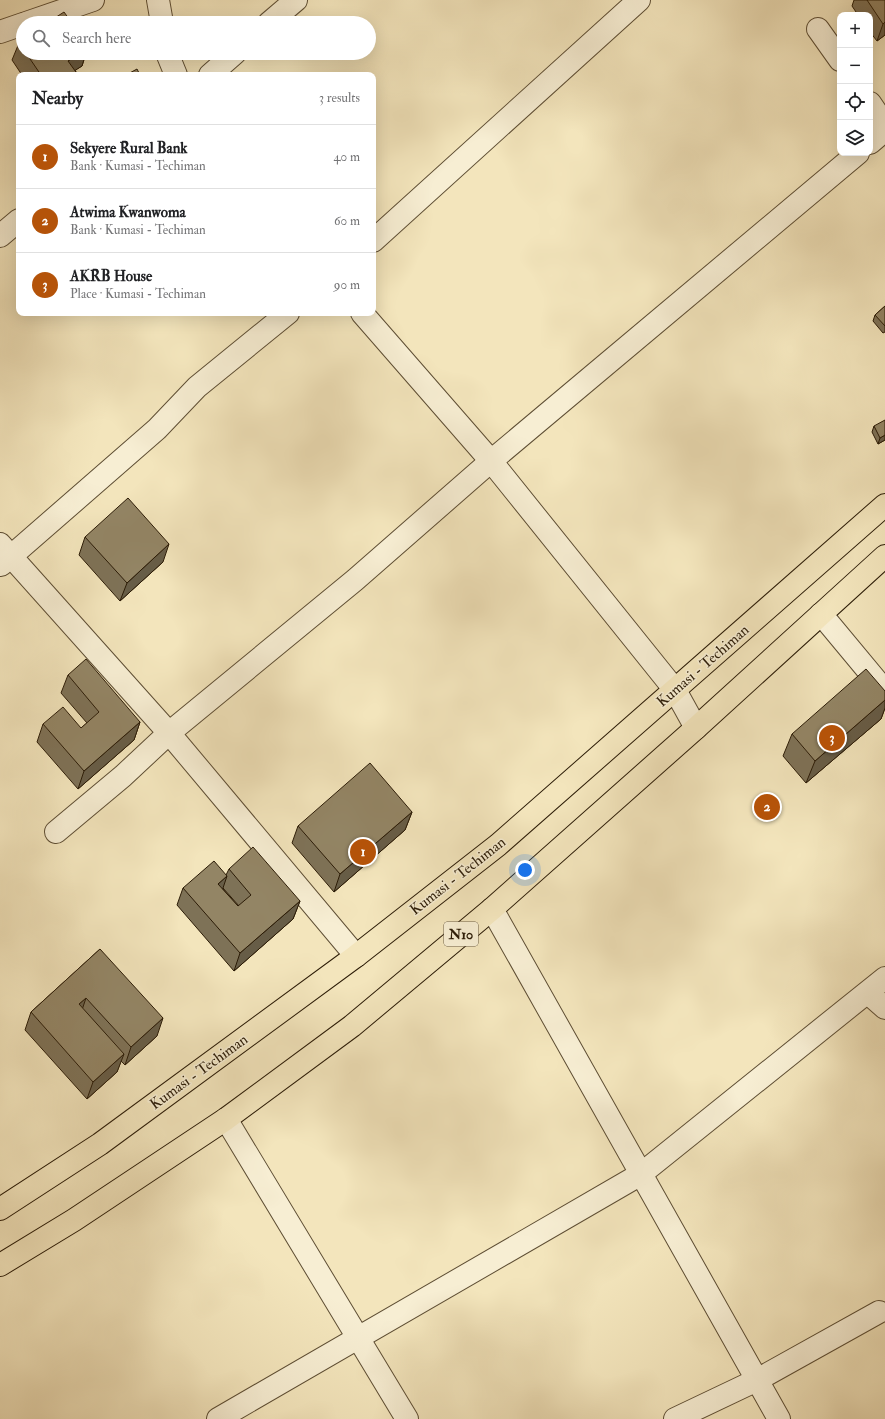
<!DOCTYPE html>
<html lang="en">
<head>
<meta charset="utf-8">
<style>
  body { margin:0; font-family:"IM FELL Double Pica",serif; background:#f6f6f6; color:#202124 }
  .controls { position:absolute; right:12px; top:12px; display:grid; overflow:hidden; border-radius:8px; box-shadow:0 4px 16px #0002 }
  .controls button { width:36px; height:36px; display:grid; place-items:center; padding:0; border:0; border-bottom:1px solid #e0e0e0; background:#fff; color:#202124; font:20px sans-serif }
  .you { position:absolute; left:525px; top:870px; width:14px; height:14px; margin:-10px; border:3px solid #fff; border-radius:50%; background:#1a73e8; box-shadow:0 0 0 6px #1a73e833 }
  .badge { display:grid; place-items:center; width:26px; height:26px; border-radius:50%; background:#b45309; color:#fff; font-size:13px; font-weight:700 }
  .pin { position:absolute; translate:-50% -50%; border:2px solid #fff; box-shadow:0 1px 4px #0006 }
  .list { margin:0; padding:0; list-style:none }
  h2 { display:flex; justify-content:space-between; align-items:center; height:52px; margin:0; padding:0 16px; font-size:17px }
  h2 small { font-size:13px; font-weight:400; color:#757577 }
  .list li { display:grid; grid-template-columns:26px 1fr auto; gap:12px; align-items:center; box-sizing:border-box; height:64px; padding:0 16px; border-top:1px solid #e0e0e0 }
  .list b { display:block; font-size:15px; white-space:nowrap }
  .list p { margin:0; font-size:13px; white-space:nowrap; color:#757577 }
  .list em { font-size:13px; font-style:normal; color:#757577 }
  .icon { flex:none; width:22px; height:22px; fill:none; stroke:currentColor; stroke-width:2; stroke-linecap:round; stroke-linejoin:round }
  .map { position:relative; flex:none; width:885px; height:1419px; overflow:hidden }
  .search { position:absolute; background:#fff; box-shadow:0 4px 16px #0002; left:16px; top:16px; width:360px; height:44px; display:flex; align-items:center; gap:10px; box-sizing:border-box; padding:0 14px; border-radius:22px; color:#757577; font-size:15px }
  .panel { position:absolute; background:#fff; box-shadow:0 4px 16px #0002; left:16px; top:72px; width:360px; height:244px; border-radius:8px }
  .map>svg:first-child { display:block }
</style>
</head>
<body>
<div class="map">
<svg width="885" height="1419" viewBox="0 0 885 1419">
  <rect width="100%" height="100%" fill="#f3e5bc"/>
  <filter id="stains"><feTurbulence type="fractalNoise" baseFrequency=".005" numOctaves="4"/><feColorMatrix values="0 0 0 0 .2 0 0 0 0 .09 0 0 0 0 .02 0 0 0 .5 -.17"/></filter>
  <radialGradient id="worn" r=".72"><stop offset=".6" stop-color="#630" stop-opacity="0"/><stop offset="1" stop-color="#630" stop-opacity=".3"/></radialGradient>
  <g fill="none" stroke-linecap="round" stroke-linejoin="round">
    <defs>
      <g id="minor">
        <path d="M158 0 162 23"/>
        <path d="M26 23 93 0"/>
        <path d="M269 23 296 0"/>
        <path d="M818 29 840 60"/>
        <path d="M0 32 23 24"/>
        <path d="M167 53 176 75"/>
        <path d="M210 75 235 53"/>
        <path d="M870 103 885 125"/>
        <path d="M870 143 885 130"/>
        <path d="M0 236 19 220"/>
        <path d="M373 241 639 0"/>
        <path d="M362 313 491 461 675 690 696 728"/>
        <path d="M0 544 169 733 356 956"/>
        <path d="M1 565 157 429 197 387 288 313"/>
        <path d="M821 614 885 691"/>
        <path d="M56 832 123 776 169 733 355 580 491 461 858 153"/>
        <path d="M492 909 779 1419"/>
        <path d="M868 993 885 1008"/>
        <path d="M226 1119 407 1419"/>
        <path d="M218 1419 641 1174 885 978"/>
        <path d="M675 1419 757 1380 879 1312"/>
      </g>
      <g id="highway">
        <path d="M0 1209 100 1144 356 956 498 845 885 505"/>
        <path d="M0 1265 74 1220 226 1119 352 1026 492 909 696 728 885 556"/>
      </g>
    </defs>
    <use href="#minor" stroke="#5e4e34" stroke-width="24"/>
    <use href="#highway" stroke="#2c1c07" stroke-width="24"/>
    <use href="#minor" stroke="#f7eed3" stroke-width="22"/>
    <use href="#highway" stroke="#f3e5bc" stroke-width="22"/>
  </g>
  <g fill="#7e7257" stroke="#2c1c07" fill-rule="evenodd">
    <path d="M854 0H885V35L877 41 870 32V15H858L852 6Z"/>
    <path d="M23 40V53H86L82 66 75 70 78 75H22L12 60 19 43Z"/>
    <path d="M885 306V332L883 333 873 321 875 315Z"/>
    <path d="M874 426 885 440 878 444 872 432Z"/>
    <path d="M85 537 163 562 120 601 79 555Z"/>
    <path d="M68 675 140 722 134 740 78 789 37 742 43 724 81 728 87 723 61 693Z"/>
    <path d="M885 691V708L881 719 806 783 783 756 792 734Z"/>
    <path d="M412 812 405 830 334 892 292 843 298 826Z"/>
    <path d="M229 869 300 901 293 919 234 971 177 905 183 888 226 875ZM223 888 239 906H238L223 889Z"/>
    <path d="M100 949 157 1036 125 1065 121 1061 117 1072 87 1099 25 1030 31 1012Z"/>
  </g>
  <g fill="#675d47" stroke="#2c1c07">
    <path d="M885 22V35L877 41 883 24Z"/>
    <path d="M80 53H86L82 66 68 75V61Z"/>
    <path d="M885 435V440L878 444 880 438Z"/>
    <path d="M169 544 163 562 120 601 127 583Z"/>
    <path d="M885 700V708L881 719 806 783 815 761Z"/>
    <path d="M140 722 134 740 78 789 84 771Z"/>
    <path d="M412 812 405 830 334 892 340 874Z"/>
    <path d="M227 876 221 894 218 884Z"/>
    <path d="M300 901 293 919 234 971 240 953Z"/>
    <path d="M86 998 80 1016 79 1004Z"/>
    <path d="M163 1018 157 1036 125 1065 131 1047Z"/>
    <path d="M124 1054 117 1072 87 1099 93 1082Z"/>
  </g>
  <g fill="#938565" stroke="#2c1c07">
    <path d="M867 0H885V22L883 24Z"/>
    <path d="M64 12 72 23H47Z"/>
    <path d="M23 40V49L19 43Z"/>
    <path d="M26 53H80L68 61 78 75H41Z"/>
    <path d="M137 69 140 75H126Z"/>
    <path d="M885 306V326L875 315Z"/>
    <path d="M885 420V435L880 438 874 426Z"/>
    <path d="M128 498 169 544 127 583 85 537Z"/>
    <path d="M86 659 140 722 84 771 43 724 63 707 81 728 99 712 68 675Z"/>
    <path d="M866 669 885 691V700L815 761 792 734Z"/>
    <path d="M370 763 412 812 340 874 298 826Z"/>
    <path d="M253 847 300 901 240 953 183 888 214 861 227 876 218 884 238 906 251 895 229 869Z"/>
    <path d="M100 949 163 1018 131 1047 86 998 79 1004 124 1054 93 1082 31 1012Z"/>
  </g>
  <g text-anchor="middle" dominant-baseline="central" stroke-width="3" stroke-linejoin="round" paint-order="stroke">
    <rect fill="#f7eed3" stroke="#695b44" stroke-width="1" x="444" y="922" width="34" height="24" rx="3"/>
    <g font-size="14" font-weight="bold" fill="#2c1c07">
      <text x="461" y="934">N10</text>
    </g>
    <g font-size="15" fill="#2c1c07" stroke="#f7eed3">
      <text transform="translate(703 666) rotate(-41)">Kumasi - Techiman</text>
      <text transform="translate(458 876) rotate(-38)">Kumasi - Techiman</text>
      <text transform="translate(199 1072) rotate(-36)">Kumasi - Techiman</text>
    </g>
  </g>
  <rect width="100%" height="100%" filter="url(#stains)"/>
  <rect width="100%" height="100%" fill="url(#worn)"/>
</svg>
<div class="controls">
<button>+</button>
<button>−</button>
<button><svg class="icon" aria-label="locate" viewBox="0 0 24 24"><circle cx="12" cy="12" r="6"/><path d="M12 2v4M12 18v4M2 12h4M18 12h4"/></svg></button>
<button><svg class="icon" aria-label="layers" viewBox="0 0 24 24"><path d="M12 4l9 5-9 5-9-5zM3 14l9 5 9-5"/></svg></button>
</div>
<div class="you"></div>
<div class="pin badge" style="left:363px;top:852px">1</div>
<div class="pin badge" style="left:767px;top:807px">2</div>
<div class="pin badge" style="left:832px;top:738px">3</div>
<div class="search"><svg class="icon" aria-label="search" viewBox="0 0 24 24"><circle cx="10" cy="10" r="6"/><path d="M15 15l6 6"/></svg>Search here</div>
<section class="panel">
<h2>Nearby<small>3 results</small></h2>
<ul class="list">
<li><span class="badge">1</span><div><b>Sekyere Rural Bank</b><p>Bank · Kumasi - Techiman</p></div><em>40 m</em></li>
<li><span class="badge">2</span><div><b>Atwima Kwanwoma</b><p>Bank · Kumasi - Techiman</p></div><em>60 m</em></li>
<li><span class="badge">3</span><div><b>AKRB House</b><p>Place · Kumasi - Techiman</p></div><em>90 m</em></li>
</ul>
</section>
</div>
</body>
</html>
